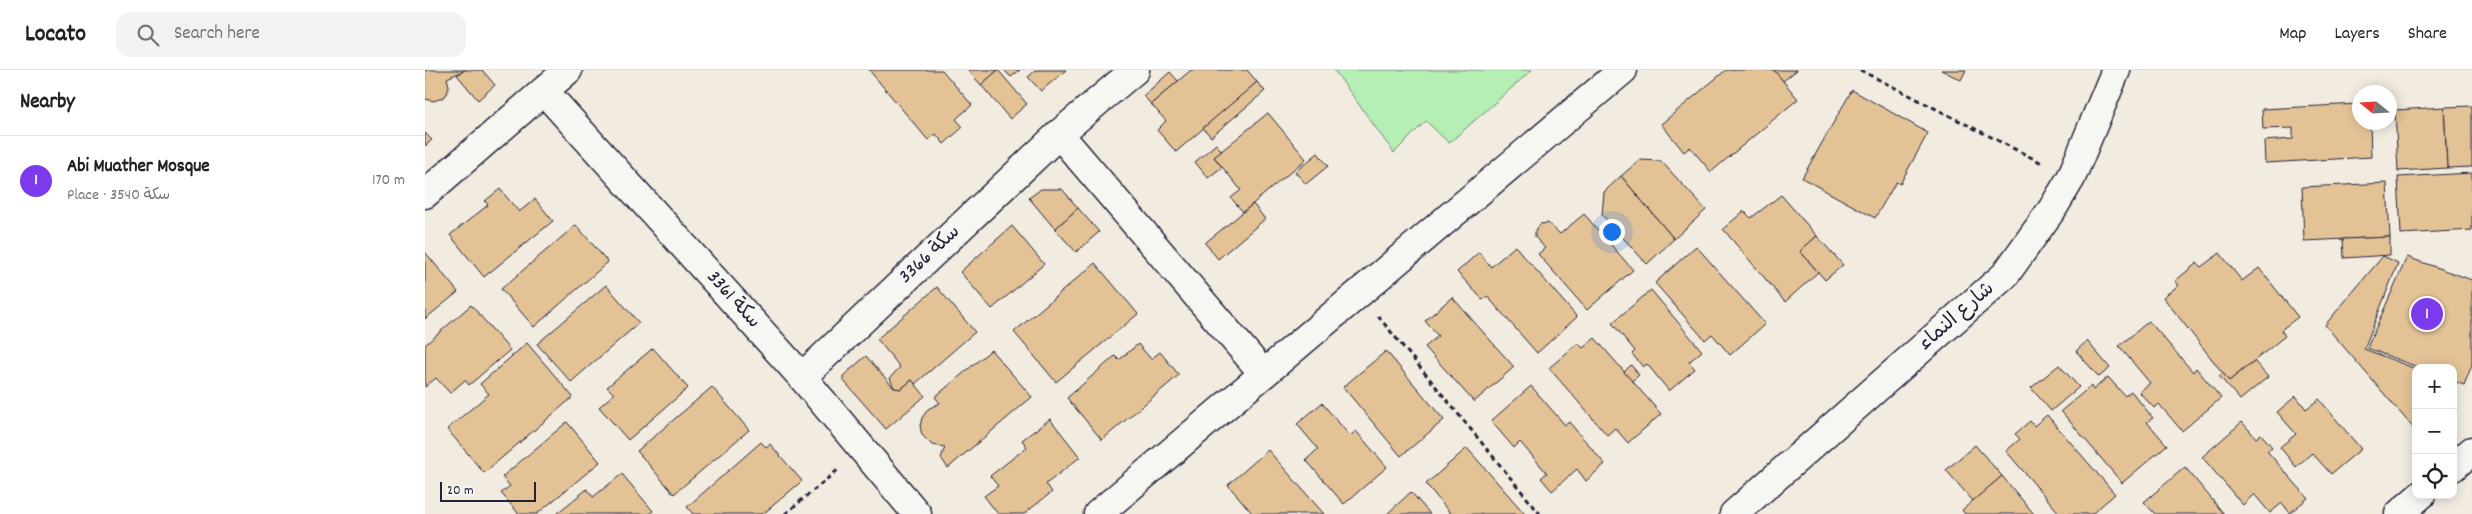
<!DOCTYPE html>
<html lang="en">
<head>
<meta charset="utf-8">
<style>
  body { margin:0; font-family:Dekko,"Playpen Sans Arabic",sans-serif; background:#f2f2f2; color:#222 }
  .controls { position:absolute; right:15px; bottom:15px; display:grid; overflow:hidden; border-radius:10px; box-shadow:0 2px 12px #0003 }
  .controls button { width:45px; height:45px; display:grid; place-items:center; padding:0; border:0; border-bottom:1px solid #e0e0e0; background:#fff; color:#222; font:25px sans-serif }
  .compass { position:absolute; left:1927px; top:15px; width:45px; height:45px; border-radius:50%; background:#fff; box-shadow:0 2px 12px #0003; rotate:288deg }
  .scale { position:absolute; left:15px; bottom:12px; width:96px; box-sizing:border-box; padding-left:5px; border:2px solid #22223b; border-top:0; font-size:14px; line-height:18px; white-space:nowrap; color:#22223b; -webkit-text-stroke:4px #f6f6f2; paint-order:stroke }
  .you { position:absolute; left:1186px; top:161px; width:18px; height:18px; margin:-12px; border:4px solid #fff; border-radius:50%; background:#1a73e8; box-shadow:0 0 0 8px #1a73e833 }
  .badge { display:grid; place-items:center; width:32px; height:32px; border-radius:50%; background:#7c3aed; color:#fff; font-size:16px; font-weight:700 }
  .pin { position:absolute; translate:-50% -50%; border:2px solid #fff; box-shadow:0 1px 5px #0006 }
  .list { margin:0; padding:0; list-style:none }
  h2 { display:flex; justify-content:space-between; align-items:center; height:65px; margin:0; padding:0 20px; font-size:21px }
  h2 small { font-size:16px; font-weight:400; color:#767676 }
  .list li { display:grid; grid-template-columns:32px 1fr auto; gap:15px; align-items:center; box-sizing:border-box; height:90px; padding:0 20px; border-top:1px solid #e0e0e0 }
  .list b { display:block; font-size:19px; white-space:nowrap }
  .list p { margin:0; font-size:16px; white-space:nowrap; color:#767676 }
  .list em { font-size:16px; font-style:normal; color:#767676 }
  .icon { flex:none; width:28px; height:28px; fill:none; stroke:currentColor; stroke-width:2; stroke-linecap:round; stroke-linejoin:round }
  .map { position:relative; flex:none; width:2047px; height:444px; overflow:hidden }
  header { display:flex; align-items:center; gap:30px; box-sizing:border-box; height:70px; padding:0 25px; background:#fff; border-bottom:1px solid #e0e0e0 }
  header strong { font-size:24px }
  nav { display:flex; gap:28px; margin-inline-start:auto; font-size:18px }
  .search { width:350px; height:45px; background:#f2f2f2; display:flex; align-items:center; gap:12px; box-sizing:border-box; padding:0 18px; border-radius:15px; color:#767676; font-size:19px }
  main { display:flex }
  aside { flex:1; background:#fff }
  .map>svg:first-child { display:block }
</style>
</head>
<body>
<header>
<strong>Locato</strong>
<div class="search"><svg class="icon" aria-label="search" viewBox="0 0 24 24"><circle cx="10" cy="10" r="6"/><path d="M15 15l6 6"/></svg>Search here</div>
<nav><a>Map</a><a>Layers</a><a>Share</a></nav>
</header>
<main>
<aside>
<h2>Nearby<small></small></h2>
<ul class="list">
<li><span class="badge">1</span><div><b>Abi Muather Mosque</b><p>Place · سكة 3540</p></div><em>170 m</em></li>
</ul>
</aside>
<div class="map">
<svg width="2047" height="444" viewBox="0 0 2047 444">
  <rect width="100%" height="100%" fill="#f2ece0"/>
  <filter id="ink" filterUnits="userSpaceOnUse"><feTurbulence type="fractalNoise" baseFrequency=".02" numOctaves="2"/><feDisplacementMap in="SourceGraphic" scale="10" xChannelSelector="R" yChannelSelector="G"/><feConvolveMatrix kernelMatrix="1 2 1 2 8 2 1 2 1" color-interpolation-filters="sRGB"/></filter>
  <g filter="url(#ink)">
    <path fill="#b5efb4" stroke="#6c8878" d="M909 0H1107L1024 73 1001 51 969 83Z"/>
    <g fill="#e3c396" stroke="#22223b">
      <path d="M0 0H41L22 8 24 16 22 24 17 28 9 31 0 29Z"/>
      <path d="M40 0H57L70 15 53 30 32 5Z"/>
      <path d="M444 0H517L547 35 531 49 538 57 519 74 511 64 503 70Z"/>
      <path d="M543 0H573L556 15Z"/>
      <path d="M573 0 602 34 585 49 556 15Z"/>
      <path d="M579 0H595L586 7Z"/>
      <path d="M611 0H641L616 21 603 7Z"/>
      <path d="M766 0H822L832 12 751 82 732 60 741 51 726 34Z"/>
      <path d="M1301 0H1349L1373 29 1286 102 1265 77 1259 82 1236 54Z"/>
      <path d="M1349 0H1372L1358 11Z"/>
      <path d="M1516 0H1541L1536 10Z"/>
      <path d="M745 2 753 11 726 34 718 26Z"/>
      <path d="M832 12 840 21 786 67 778 58Z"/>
      <path d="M1427 20 1503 63 1475 114 1471 112 1450 148 1377 108Z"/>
      <path d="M1934 34V52H1945L1946 87 1840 93 1839 71 1868 69V58L1838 59 1837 39Z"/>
      <path d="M2047 36V97L2022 98 2019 37Z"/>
      <path d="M2019 37 2022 98 1973 101 1970 40Z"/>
      <path d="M843 43 881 89 818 142 806 128 816 120 789 87Z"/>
      <path d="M0 63 7 70 0 76Z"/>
      <path d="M791 74 797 81 789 87 797 97 783 108 770 92Z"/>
      <path d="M893 83 903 96 881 114 870 102Z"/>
      <path d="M1215 90 1236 91 1281 140 1249 169 1196 106Z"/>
      <path d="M2047 103V160L1976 164 1973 107Z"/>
      <path d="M1196 106 1249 169 1222 194 1177 145 1179 122Z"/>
      <path d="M1962 113 1965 167 1879 171 1877 117Z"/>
      <path d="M75 119 94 142 110 129 128 151 59 207 25 165 63 135 60 131Z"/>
      <path d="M616 119H637L653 138 630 159 604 128Z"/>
      <path d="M1356 125 1392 166 1375 181 1393 202 1360 232 1298 159 1319 141 1326 148Z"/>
      <path d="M828 134 840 149 793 189 780 173Z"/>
      <path d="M653 138 674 162 651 182 630 159Z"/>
      <path d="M1159 144 1208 200 1162 240 1113 184 1120 178 1110 167V162L1115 154 1123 153 1135 164Z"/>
      <path d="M151 155 183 192 109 257 76 219Z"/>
      <path d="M587 156 619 194 567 239 535 202Z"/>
      <path d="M1392 166 1418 195 1400 210 1375 181Z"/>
      <path d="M1965 167V185L1919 188 1918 169Z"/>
      <path d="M1090 176 1152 247 1112 283 1062 226 1058 230 1032 202 1054 182 1066 197Z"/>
      <path d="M1271 176 1340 254 1305 285 1287 264 1280 270 1230 213Z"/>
      <path d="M0 182 33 222 0 249Z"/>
      <path d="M1795 183 1817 211 1834 198 1873 247 1856 260 1860 266 1804 311 1738 227 1754 215 1750 211 1772 193 1776 197Z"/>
      <path d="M1958 186 1973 193 1939 279 1991 299V361L1900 255Z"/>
      <path d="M1982 187 2047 210V295L2039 315 2028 311V298H1995L1942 278Z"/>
      <path d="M670 193 713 244 631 312 589 262Z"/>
      <path d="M181 215 214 253 146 312 112 274Z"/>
      <path d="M512 217 550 262 490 314 487 310 476 319 469 318 465 308 475 297 452 269Z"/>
      <path d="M1226 220 1277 281 1264 292 1270 299 1244 321 1222 294 1218 297 1207 284 1210 281 1187 253Z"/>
      <path d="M1027 227 1089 297 1049 332 1000 277 1013 266 1000 251Z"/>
      <path d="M46 235 85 280 44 315 40 310 25 323 11 308 0 317V275Z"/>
      <path d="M1724 251 1768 302 1771 298 1796 328 1757 361 1734 334 1729 338 1714 322 1725 313 1694 276Z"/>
      <path d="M1170 268 1236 344 1203 373 1190 358 1182 365 1124 298 1153 273 1158 278Z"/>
      <path d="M1662 271 1685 298 1674 307 1651 281Z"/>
      <path d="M102 273 148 327 59 403 22 359 64 324 55 314Z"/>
      <path d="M713 274 726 289 735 282 754 305 677 370 642 328 690 286 694 290Z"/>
      <path d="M228 278 263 318 203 370 174 337 189 324 182 317Z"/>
      <path d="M566 280 607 327 523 398 516 388 520 377 507 375 497 365 495 356 497 348 503 339 515 333 510 327Z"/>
      <path d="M961 281 1019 350 976 386 918 317Z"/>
      <path d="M441 286 469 318 476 319 487 310 500 326 461 359 418 310V306Z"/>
      <path d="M1829 291 1843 307 1815 330 1794 306 1798 303 1804 311Z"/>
      <path d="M1206 295 1214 305 1207 311 1199 302Z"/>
      <path d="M1634 295 1654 317 1626 341 1606 318Z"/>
      <path d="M1683 307 1700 326 1706 321 1728 348 1722 352 1742 375 1697 413 1636 341 1666 316 1668 320Z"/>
      <path d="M1106 316 1140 355 1144 352 1180 394 1161 411 1152 399 1127 421 1116 408 1122 403 1095 372 1089 378 1066 351Z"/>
      <path d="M287 317 324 360 249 424 212 381Z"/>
      <path d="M1871 326 1881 339 1894 329 1936 379 1906 404 1887 383 1871 397 1855 377 1871 364 1852 342Z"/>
      <path d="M897 333 925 366 931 361 962 397 919 434 881 390 893 379 872 354Z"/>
      <path d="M1622 345 1690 424 1667 444H1635L1581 381 1595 369 1590 364 1605 351 1609 356Z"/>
      <path d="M625 349 655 387 621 414 627 422 599 444H573L559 426 573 416 565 406 602 377 597 370Z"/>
      <path d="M142 352 175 392 112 444H94L76 423 85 416 77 407Z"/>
      <path d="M1817 352 1831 368 1836 364 1847 377 1842 381 1883 428 1865 443 1857 433 1845 443 1829 424 1818 435 1777 387Z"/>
      <path d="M336 372 341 377 345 374 377 411 338 444H268L262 437Z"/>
      <path d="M1550 375 1577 406 1548 431 1521 400Z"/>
      <path d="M1042 378 1100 444H1026L1001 414Z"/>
      <path d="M843 380 899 444H828L803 415Z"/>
      <path d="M1760 397 1799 444H1730L1719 432Z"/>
      <path d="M197 404 228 441 224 444H131L162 419 168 427Z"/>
      <path d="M1577 406 1609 444H1540L1537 440Z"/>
      <path d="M986 422 1005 444H962Z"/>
    </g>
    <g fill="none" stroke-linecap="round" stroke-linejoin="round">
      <defs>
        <g id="minor">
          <path d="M119 21 377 307 492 444"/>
          <path d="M634 64 838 303"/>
          <path d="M0 124 143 0"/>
          <path d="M377 307 634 64 710 0"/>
          <path d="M2028 397 2047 381"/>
          <path d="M673 444 1198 0"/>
          <path d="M1309 444 1580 205 1628 138 1646 108 1691 0"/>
          <path d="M1974 444 1996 425"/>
        </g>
      </defs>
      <use href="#minor" stroke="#22223b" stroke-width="31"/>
      <g stroke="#22223b" stroke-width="3" stroke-dasharray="5 4" stroke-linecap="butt">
        <path d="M1435 0 1619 94"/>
        <path d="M953 246 1115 444"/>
        <path d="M360 444 414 399"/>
      </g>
      <use href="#minor" stroke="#f6f6f2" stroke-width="28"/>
    </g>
  </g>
  <g text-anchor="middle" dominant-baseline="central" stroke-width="4" stroke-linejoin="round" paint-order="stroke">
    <g font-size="20" fill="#22223b" stroke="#f6f6f2">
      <text transform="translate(505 185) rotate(-43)">سكة 3366</text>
      <text transform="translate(308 230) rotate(48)">سكة 3361</text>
      <text transform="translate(1532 247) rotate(-41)">شارع النماء</text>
    </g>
  </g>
</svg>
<div class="controls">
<button>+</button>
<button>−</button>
<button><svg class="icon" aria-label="locate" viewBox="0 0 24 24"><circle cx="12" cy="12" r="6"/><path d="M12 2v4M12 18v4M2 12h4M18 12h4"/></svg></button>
</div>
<svg class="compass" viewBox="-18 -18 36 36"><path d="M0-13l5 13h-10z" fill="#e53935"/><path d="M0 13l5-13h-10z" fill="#767676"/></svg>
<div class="scale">20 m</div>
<div class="you"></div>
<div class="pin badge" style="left:2002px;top:244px">1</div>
</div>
</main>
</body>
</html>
